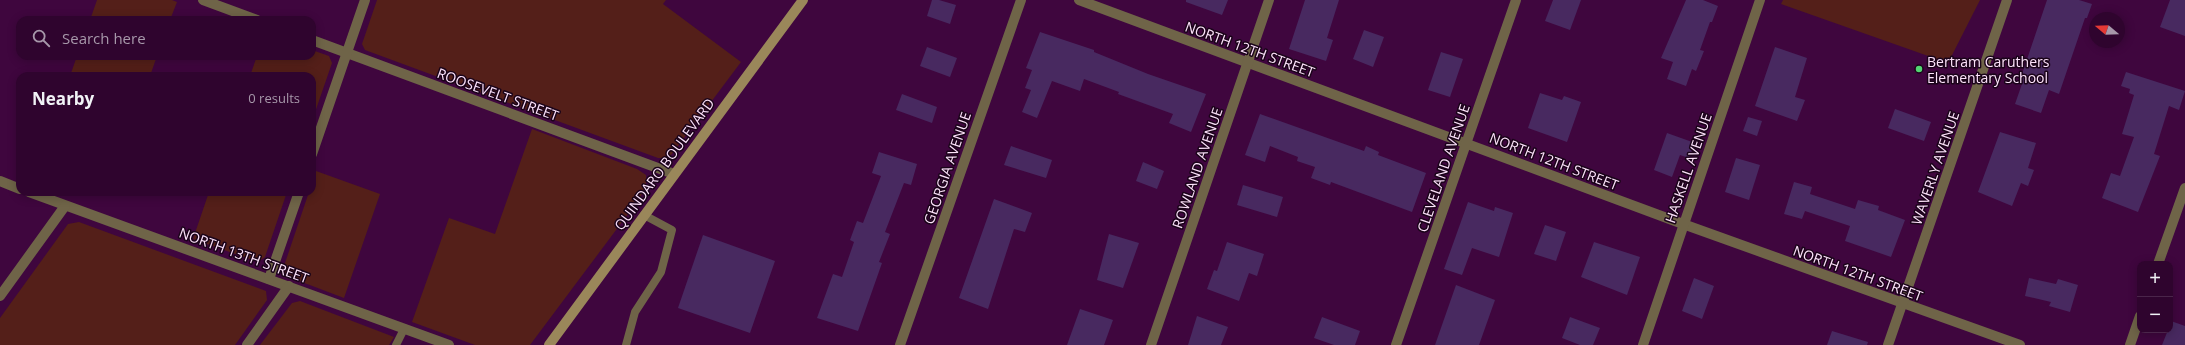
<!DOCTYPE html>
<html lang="en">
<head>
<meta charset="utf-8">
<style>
  body { margin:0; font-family:"Open Sans",sans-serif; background:#370e36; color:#f1f3f6 }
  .controls { position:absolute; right:12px; bottom:12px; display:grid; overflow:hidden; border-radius:8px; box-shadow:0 2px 10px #0003 }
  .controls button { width:36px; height:36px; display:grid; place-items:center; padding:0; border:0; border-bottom:1px solid #4a254a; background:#2f042e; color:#f1f3f6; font:20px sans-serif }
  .compass { position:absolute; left:2089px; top:12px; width:36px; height:36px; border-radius:50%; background:#2f042e; box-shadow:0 2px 10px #0003; rotate:289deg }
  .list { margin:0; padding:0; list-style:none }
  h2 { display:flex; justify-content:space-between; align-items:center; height:52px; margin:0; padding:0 16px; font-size:17px }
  h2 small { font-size:13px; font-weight:400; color:#a798aa }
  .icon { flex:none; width:22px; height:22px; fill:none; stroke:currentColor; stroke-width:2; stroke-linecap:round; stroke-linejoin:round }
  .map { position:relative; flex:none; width:2185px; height:345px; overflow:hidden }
  .search { position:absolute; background:#2f042e; box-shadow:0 2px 10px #0003; left:16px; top:16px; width:300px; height:44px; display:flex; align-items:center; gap:10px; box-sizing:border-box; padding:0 14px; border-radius:12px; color:#a798aa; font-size:15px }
  .panel { position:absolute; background:#2f042e; box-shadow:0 2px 10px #0003; left:16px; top:72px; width:300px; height:124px; border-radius:12px }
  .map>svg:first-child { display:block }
</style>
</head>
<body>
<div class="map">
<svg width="2185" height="345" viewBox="0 0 2185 345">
  <rect width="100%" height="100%" fill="#3f063e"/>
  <g fill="#541f19">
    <path d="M97 0H172L177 2 170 20H90Z"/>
    <path d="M377 0H666L663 4 741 62 672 154 667 158H658L365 50 362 44Z"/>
    <path d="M1783 0H1980L1948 63 1781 4Z"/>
    <path d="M312 50 329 56 332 63 312 121V76H250L257 56H312Z"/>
    <path d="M77 56H157L150 76H70Z"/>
    <path d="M532 129 637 169 646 175V185L640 198 530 345H475L412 322 449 218 495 234Z"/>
    <path d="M316 171 380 194 344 298 286 276 283 269 309 192H312V182Z"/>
    <path d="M209 192H287L265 257 258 262 193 239Z"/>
    <path d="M79 222 266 291 267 300 235 345H0V318L68 224Z"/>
    <path d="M300 301 394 337 389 345H260L292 303Z"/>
  </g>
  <g fill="#482960">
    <path d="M932 0H939L956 5 950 24 927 16Z"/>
    <path d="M1186 0H1228L1222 15 1186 2Z"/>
    <path d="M1305 0H1339L1327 38 1333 40 1326 61 1289 49Z"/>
    <path d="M1553 0H1581L1570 30 1545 21Z"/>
    <path d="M1686 0H1703L1718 6 1712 22H1710L1700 50 1704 51 1696 71 1692 69 1686 86 1667 79 1673 62 1661 58Z"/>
    <path d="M2047 0H2079L2092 4 2087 18H2085L2059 94 2049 90 2041 113 2015 104 2023 81 2020 80Z"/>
    <path d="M2170 0H2185V36L2160 27Z"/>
    <path d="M1364 30 1384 37 1373 67 1353 59Z"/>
    <path d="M1040 32 1094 50V52L1148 74 1206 94 1191 132 1169 123 1173 114 1118 94 1119 92 1084 79 1080 91 1052 81 1037 118 1022 112 1031 90 1025 88 1032 70 1026 68Z"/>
    <path d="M927 47 957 58 950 77 920 66Z"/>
    <path d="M1775 47 1807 58 1795 97 1805 100 1797 121 1755 106Z"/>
    <path d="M1441 52 1463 59 1450 97 1428 90Z"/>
    <path d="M2126 72 2185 91 2179 110 2169 106 2154 154 2160 156 2138 212 2102 198 2111 173 2120 176 2134 137 2122 134 2134 95 2129 93 2130 89 2121 86Z"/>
    <path d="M1540 93 1562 100 1564 96 1581 102 1567 142 1528 128Z"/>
    <path d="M902 94 937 107 932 123 896 110Z"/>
    <path d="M1895 109 1931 122 1924 141 1888 128Z"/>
    <path d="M1260 114 1364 151 1366 146 1379 152 1378 155 1426 173 1412 212 1331 182 1330 185 1311 178 1315 167 1297 161 1298 157 1270 146 1265 162 1245 155Z"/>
    <path d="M1748 117 1762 121 1757 136 1743 131Z"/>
    <path d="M2000 132 2036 143 2028 168 2034 170 2028 186 2021 183 2012 206 1978 192Z"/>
    <path d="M1667 133 1695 143 1689 158 1680 155 1672 177 1654 170Z"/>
    <path d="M1011 146 1052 160 1046 178 1004 165Z"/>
    <path d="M879 152 917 164 911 185 904 183 885 232 890 234 879 262 882 263 858 331 817 318 833 274 842 277 854 242 850 240 857 221 863 223 881 176 872 173Z"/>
    <path d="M1736 158 1760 165 1749 200 1725 192Z"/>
    <path d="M1143 162 1164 171 1157 189 1136 181Z"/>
    <path d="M1794 182 1812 187 1810 194 1855 209 1858 200 1879 206 1878 210 1905 220 1891 257 1845 241 1850 226 1805 211 1802 219 1784 214Z"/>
    <path d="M1243 185 1283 197 1277 217 1237 205Z"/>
    <path d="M994 199 1032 213 1025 232 1014 229 988 309 959 298Z"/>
    <path d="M1468 202 1494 211 1495 207 1513 213 1499 257 1472 248 1462 275 1444 269Z"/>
    <path d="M1545 225 1566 232 1556 261 1534 254Z"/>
    <path d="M1109 234 1139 243 1123 288 1097 280Z"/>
    <path d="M703 235 775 261 750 333 678 308Z"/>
    <path d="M1227 242 1264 254 1257 276 1249 273 1239 301 1207 289 1214 270 1217 271Z"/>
    <path d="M1594 242 1640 257 1627 295 1581 277Z"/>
    <path d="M1694 278 1714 286 1702 319 1682 311Z"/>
    <path d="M2029 278 2056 284 2058 279 2078 285 2070 312 2049 306 2051 302 2025 296Z"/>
    <path d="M1456 285 1495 300 1479 345H1435Z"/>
    <path d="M1080 309 1113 320 1104 345H1067Z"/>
    <path d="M1197 316 1228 327 1221 345H1188Z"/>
    <path d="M1322 317 1360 331 1355 345H1334L1314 338Z"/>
    <path d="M1570 317 1600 328 1593 345H1580L1562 338Z"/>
    <path d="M2171 321 2185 326V345H2162L2168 330H2170Z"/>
    <path d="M1832 331 1868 342 1867 345H1827Z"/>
  </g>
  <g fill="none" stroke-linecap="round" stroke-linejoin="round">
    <g stroke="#6f6448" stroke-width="8">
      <path d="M396 345 404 329"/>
      <path d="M626 345 635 312 661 272 672 230 644 215"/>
    </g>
    <g stroke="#6f6448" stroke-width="10">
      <path d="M203 0 257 20"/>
      <path d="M1079 0 1683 224 2020 345"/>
      <path d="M312 40 674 174"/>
      <path d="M312 154 365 0"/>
      <path d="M0 181 20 189"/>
      <path d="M29 192 449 345"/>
      <path d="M2158 264 2185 188"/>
      <path d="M269 279 299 192"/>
      <path d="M0 296 65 206"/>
      <path d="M247 345 289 286"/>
      <path d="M900 345 1021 0"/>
      <path d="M1151 345 1269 0"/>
      <path d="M1396 345 1516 0"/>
      <path d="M1643 345 1760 0"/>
      <path d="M1888 345 2007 0"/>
      <path d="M2130 345 2140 316"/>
    </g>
    <path stroke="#9a875a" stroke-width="10" d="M549 345 803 0"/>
  </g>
  <circle fill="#53d673" stroke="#1a0419" stroke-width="1.5" cx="1919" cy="69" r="4"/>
  <g text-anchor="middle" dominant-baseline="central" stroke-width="3" stroke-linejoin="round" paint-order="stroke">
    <g font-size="14" fill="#fde2fb" stroke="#1a0419">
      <text transform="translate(1250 49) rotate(20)">NORTH 12TH STREET</text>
      <text transform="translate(498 94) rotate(20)">ROOSEVELT STREET</text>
      <text transform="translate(1554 161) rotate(21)">NORTH 12TH STREET</text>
      <text transform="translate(664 164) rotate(-54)">QUINDARO BOULEVARD</text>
      <text transform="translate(947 168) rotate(-71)">GEORGIA AVENUE</text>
      <text transform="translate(1197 168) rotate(-71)">ROWLAND AVENUE</text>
      <text transform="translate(1443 168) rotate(-71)">CLEVELAND AVENUE</text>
      <text transform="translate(1688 168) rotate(-71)">HASKELL AVENUE</text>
      <text transform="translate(1935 168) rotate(-71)">WAVERLY AVENUE</text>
      <text transform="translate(244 255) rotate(20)">NORTH 13TH STREET</text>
      <text transform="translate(1858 273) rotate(20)">NORTH 12TH STREET</text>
    </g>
    <g font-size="14" fill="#fde2fb" stroke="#1a0419" text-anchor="start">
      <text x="1927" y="61">Bertram Caruthers<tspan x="1927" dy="16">Elementary School</tspan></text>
    </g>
  </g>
</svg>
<div class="controls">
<button>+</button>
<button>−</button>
</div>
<svg class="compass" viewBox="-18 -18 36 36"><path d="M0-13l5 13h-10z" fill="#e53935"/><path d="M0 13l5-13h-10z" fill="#a798aa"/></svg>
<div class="search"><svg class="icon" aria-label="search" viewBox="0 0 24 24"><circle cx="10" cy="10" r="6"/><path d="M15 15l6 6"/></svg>Search here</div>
<section class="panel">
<h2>Nearby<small>0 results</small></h2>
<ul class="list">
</ul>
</section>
</div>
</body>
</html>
